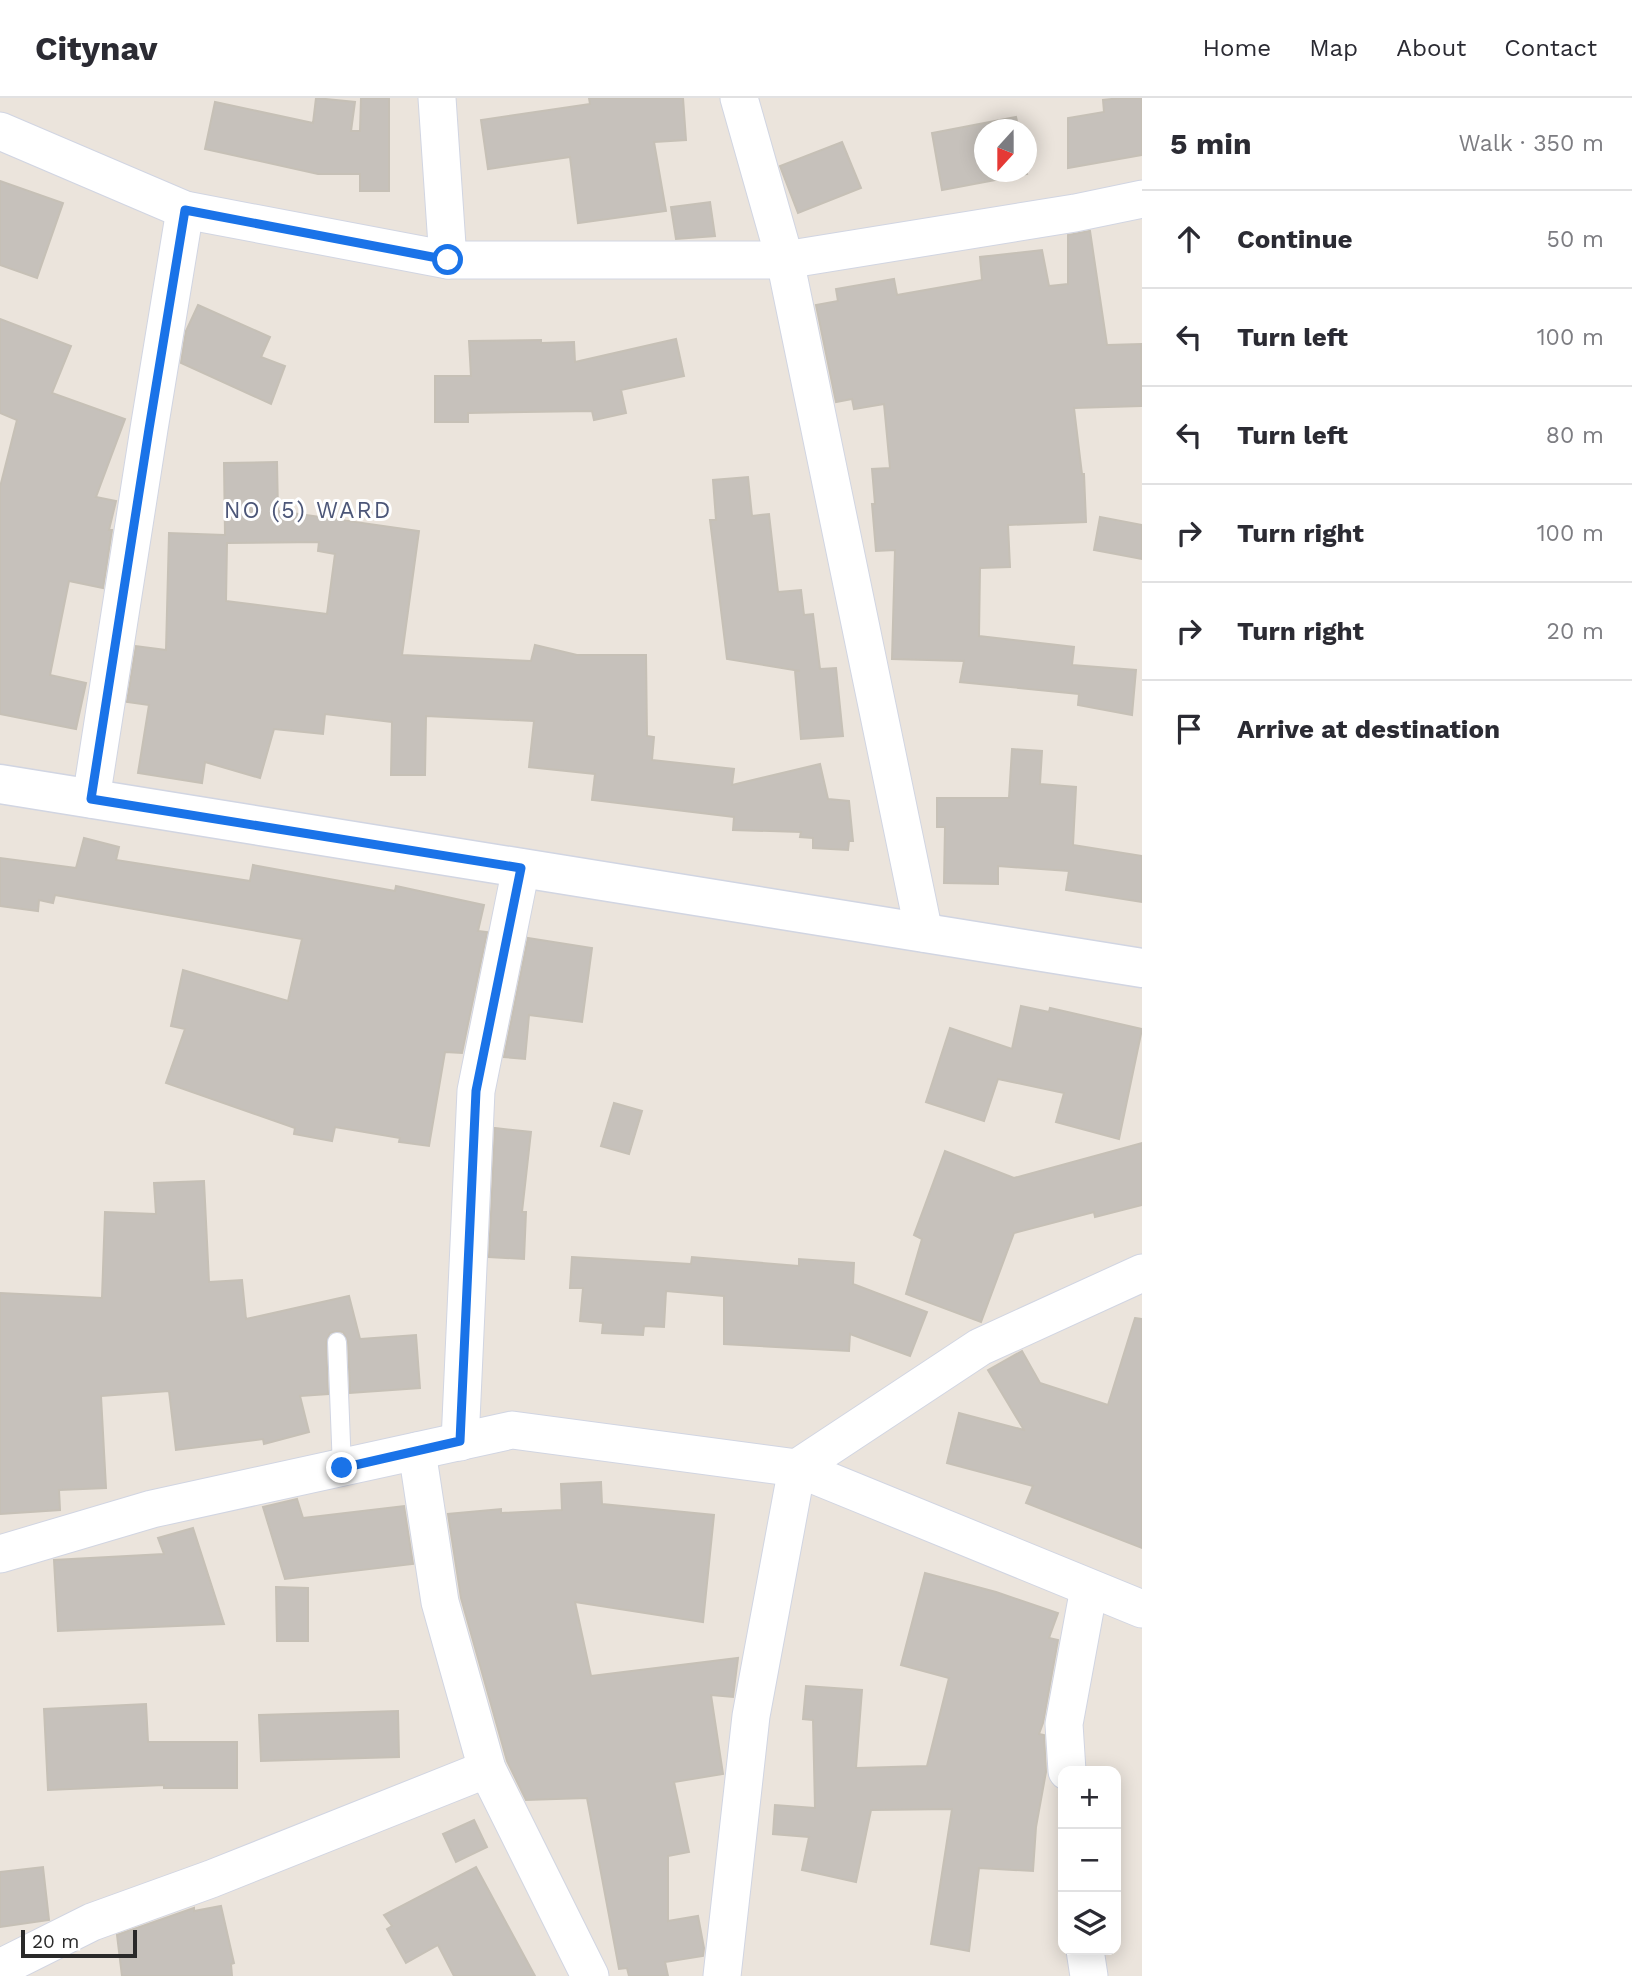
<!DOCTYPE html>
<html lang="en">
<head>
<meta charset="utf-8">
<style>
  body { margin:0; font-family:"Work Sans",sans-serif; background:#f2f2f3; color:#2b2b33 }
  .controls { position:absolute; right:21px; bottom:21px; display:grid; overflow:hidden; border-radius:14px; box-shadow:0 4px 18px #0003 }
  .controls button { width:63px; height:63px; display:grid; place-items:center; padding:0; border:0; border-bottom:2px solid #e1e1e2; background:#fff; color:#2b2b33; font:35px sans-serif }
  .compass { position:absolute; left:974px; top:21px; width:63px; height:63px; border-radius:50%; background:#fff; box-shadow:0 4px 18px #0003; rotate:201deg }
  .scale { position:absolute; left:21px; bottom:18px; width:116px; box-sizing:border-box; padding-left:7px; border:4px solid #292929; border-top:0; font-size:19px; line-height:24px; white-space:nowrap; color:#292929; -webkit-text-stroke:5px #fff; paint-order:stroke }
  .stop { position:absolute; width:21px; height:21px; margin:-16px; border:5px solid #1a73e8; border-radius:50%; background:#fff }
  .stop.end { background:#1a73e8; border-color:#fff; box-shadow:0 2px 7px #0008 }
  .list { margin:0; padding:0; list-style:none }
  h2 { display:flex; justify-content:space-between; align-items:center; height:91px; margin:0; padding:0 28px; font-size:30px }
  h2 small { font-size:23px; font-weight:400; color:#7c7c81 }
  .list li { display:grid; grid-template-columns:46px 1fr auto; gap:21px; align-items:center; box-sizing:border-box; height:98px; padding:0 28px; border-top:2px solid #e1e1e2 }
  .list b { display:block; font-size:26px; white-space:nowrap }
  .list em { font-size:23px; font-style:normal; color:#7c7c81 }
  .icon { flex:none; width:38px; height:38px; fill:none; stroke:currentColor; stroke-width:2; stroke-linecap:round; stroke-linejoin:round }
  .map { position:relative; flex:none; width:1142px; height:1878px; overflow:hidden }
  header { display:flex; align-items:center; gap:42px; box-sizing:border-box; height:98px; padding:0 35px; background:#fff; border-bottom:2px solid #e1e1e2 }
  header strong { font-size:33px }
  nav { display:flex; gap:38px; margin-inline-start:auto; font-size:24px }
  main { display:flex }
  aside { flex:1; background:#fff }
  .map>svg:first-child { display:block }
</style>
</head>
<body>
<header>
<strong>Citynav</strong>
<nav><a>Home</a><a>Map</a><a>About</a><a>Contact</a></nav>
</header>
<main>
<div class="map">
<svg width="1142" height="1878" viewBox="0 0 1142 1878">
  <rect width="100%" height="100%" fill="#ebe4dc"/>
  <g fill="#c6c1bb" stroke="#c6c0b6" stroke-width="2" fill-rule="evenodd">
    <path d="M316 0 355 4 351 33H360L361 0H389V93H360V76H318L205 51 215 4 313 25Z"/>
    <path d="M589 0H683L686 42 654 44 666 113 578 125 570 59 488 71 481 22 590 6Z"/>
    <path d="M1120 0H1142V57L1068 70V20L1104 14 1103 2Z"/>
    <path d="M1016 19 1019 32H984V74H1026V72L1027 76 942 92 932 35Z"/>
    <path d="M842 44 861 90 798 115 780 68Z"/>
    <path d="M0 83 63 105 37 180 0 167Z"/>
    <path d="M710 104 715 138 676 141 671 109Z"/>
    <path d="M1090 133 1107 247 1141 246 1142 308 1074 310 1082 376H1084L1086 424 1008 427 1010 469 980 470 979 538 1074 549 1072 567 1136 572 1132 617 1078 607 1079 596 960 584 964 563 892 561 895 452 876 453 872 406H875L872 371 890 370 884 306 854 311 852 301 836 304 816 207 838 203 836 191 894 181 897 197 982 182 980 159 1042 152 1049 188 1068 186V137Z"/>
    <path d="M198 207 270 239 261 259 285 268 271 306 181 265 186 233Z"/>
    <path d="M0 221 71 248 52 295 125 321 96 399 116 403 109 432H112L103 490 69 483 50 577 86 585 76 631 0 616V389L17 322 0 315Z"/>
    <path d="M676 241 684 278 621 292 626 315 594 322 592 313 468 315V324H435V278H471L469 243 541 242V245L574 244 575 264Z"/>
    <path d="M277 364 278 413 419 433 402 557 531 563 535 547 577 557H646L647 638 654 639 652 662 734 671 732 687 820 666 828 701 849 703 853 743H849L848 752 813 750V740L800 739 801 734 733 732 734 719 592 702 595 676 529 669 534 623 426 618 425 677H391L392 624 325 616 323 636 274 631 260 680 205 664 202 685 138 675 149 607 127 604 136 548 166 552 169 435 225 437 224 365ZM319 444 318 453 335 456 327 516 226 503 227 445Z"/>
    <path d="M748 379 752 418 769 416 778 494 801 492 804 517 813 516 820 571 836 570 843 638 801 641 795 573H800L727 561 710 422H716L713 382Z"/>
    <path d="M1100 419 1142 427V461L1094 452Z"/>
    <path d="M1012 651 1042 653 1040 686 1076 689 1073 747 1142 758V804L1066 792 1069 773 998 768V786L944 785 945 729H937V700H1009Z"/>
    <path d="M84 740 119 749 116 762 250 783 253 767 395 793 396 788 484 807 478 833 487 834 462 955 445 954 429 1048 399 1044 400 1040 335 1029 332 1043 294 1036 295 1030 166 985 185 931 171 928 183 872 288 903 302 841 55 797 53 805 39 802 38 813 0 808V760L76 770Z"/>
    <path d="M528 840 592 850 582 924 529 917 525 961 504 959Z"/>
    <path d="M1021 908 1049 914 1050 910 1142 931 1119 1041 1056 1024 1064 995 998 981 984 1023 926 1004 950 930 1012 951Z"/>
    <path d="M614 1005 642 1013 629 1056 601 1048Z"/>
    <path d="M495 1030 531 1034 522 1114H526L524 1161 489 1159Z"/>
    <path d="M1142 1045V1107L1095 1119 1094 1114 1014 1135 981 1224 906 1196 922 1141 914 1137 945 1053 1014 1080Z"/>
    <path d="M204 1083 209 1184 242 1182 246 1221 349 1198 360 1241 416 1237 420 1290 350 1295 348 1243 343 1234 337 1233 330 1235 326 1244 328 1296 300 1298 309 1334 264 1346 263 1341 176 1352 169 1293 101 1298 106 1390 59 1392 60 1412 0 1416V1195L102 1200 105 1114 156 1116 154 1085Z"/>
    <path d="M572 1159 691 1166 692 1159 799 1168V1161L854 1165 853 1186 927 1214 910 1258 850 1236 849 1253 724 1246V1198L666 1193 664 1229 644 1228 643 1237 602 1235 603 1225 580 1223 583 1190H570Z"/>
    <path d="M1135 1220 1142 1221V1450L1026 1405 1033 1388 947 1365 959 1315 1024 1332 988 1272 1022 1253 1040 1285 1108 1307Z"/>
    <path d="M601 1384 602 1406 714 1417 703 1524 575 1504 591 1578 738 1560 733 1599 711 1597 723 1676 674 1684 689 1754 668 1758V1823L698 1818 704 1850 703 1858 665 1864 668 1878H629L627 1870 619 1871 587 1700 526 1702 507 1663 461 1500 448 1416 501 1411V1415L562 1412 561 1386Z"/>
    <path d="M297 1401 303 1420 404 1408 413 1466 285 1481 263 1409Z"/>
    <path d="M193 1430 224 1526 58 1533 54 1462 164 1456 158 1440Z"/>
    <path d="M925 1475 996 1494 1058 1515 1049 1540 1058 1542 1043 1625 1039 1636 1044 1637 1046 1674 1036 1729 1033 1773 979 1770 969 1853 931 1846 952 1711 871 1712 856 1784 802 1772 809 1739 773 1736 775 1707 815 1710 813 1622 803 1621 806 1588 862 1592 856 1670 927 1668 949 1580 901 1567Z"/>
    <path d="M276 1489 308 1490V1543H277Z"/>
    <path d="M146 1606 148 1644H237V1690H164V1687L48 1692 44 1611Z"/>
    <path d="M398 1613 399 1659 261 1663 259 1617Z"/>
    <path d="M474 1722 487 1749 456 1764 443 1736Z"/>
    <path d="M43 1769 49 1822 0 1829V1774Z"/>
    <path d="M476 1769 535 1878H454L438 1847 406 1865 387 1831 392 1828 384 1817Z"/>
    <path d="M221 1808 234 1865 231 1866 232 1878H122L117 1837 194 1810V1813Z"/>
  </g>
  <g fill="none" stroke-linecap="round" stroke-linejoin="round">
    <defs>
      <path id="lane" d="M337 1244 342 1370"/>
      <g id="street">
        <path d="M437 0 448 162"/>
        <path d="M739 0 785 162 924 835"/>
        <path d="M0 33 185 112 448 162H785L1075 115 1142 101"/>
        <path d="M91 701 149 331 185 112"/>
        <path d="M460 1344 476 993 521 770"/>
        <path d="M417 1353 440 1504 487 1671 590 1878"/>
        <path d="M0 1456 152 1411 512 1332 797 1370 1142 1511"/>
        <path d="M1067 1673 1064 1626 1089 1490"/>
        <path d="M1085 1852 1089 1878"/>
        <path d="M0 1870 92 1824 211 1781 487 1671"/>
        <path d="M722 1878 751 1618 797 1370 980 1249 1142 1175"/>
      </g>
      <path id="secondary" d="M0 686 1142 870"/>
    </defs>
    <use href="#lane" stroke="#d1d5e2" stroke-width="20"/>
    <use href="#street" stroke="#d1d5e2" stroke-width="39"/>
    <use href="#secondary" stroke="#d1d5e2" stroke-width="41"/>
    <use href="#lane" stroke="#fff" stroke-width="18"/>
    <use href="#street" stroke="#fff" stroke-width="37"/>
    <use href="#secondary" stroke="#fff" stroke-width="38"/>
  </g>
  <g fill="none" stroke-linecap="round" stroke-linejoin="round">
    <path stroke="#1a73e8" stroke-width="9" d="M342 1370 460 1343 476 993 521 770 91 701 149 331 185 112 448 162"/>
  </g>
  <g text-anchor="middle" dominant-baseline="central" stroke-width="6" stroke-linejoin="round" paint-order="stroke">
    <g font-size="23" letter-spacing="2" fill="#4c5678" stroke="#fff">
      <text x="308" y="412">NO (5) WARD</text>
    </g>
  </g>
</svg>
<div class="controls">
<button>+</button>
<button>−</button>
<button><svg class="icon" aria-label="layers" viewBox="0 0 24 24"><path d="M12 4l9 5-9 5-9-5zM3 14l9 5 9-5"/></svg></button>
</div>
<svg class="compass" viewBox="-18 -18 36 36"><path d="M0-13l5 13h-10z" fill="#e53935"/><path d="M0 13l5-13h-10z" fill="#7c7c81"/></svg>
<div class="scale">20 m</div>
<div class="stop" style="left:448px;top:162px"></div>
<div class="stop end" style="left:342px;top:1370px"></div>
</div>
<aside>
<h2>5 min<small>Walk · 350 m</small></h2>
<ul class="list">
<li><svg class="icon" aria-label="ahead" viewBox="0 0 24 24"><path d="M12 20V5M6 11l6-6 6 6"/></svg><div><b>Continue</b></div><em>50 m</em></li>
<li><svg class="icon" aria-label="left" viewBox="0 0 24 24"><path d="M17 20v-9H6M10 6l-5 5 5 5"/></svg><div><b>Turn left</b></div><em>100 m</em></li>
<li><svg class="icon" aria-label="left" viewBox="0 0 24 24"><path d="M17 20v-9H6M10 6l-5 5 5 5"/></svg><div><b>Turn left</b></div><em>80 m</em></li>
<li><svg class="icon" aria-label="right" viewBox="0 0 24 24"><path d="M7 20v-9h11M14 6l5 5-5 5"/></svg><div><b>Turn right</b></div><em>100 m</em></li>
<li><svg class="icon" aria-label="right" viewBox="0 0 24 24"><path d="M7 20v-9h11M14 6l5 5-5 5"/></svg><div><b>Turn right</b></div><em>20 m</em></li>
<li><svg class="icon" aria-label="arrive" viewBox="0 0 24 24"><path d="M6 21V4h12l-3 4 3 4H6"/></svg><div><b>Arrive at destination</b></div></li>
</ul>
</aside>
</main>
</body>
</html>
